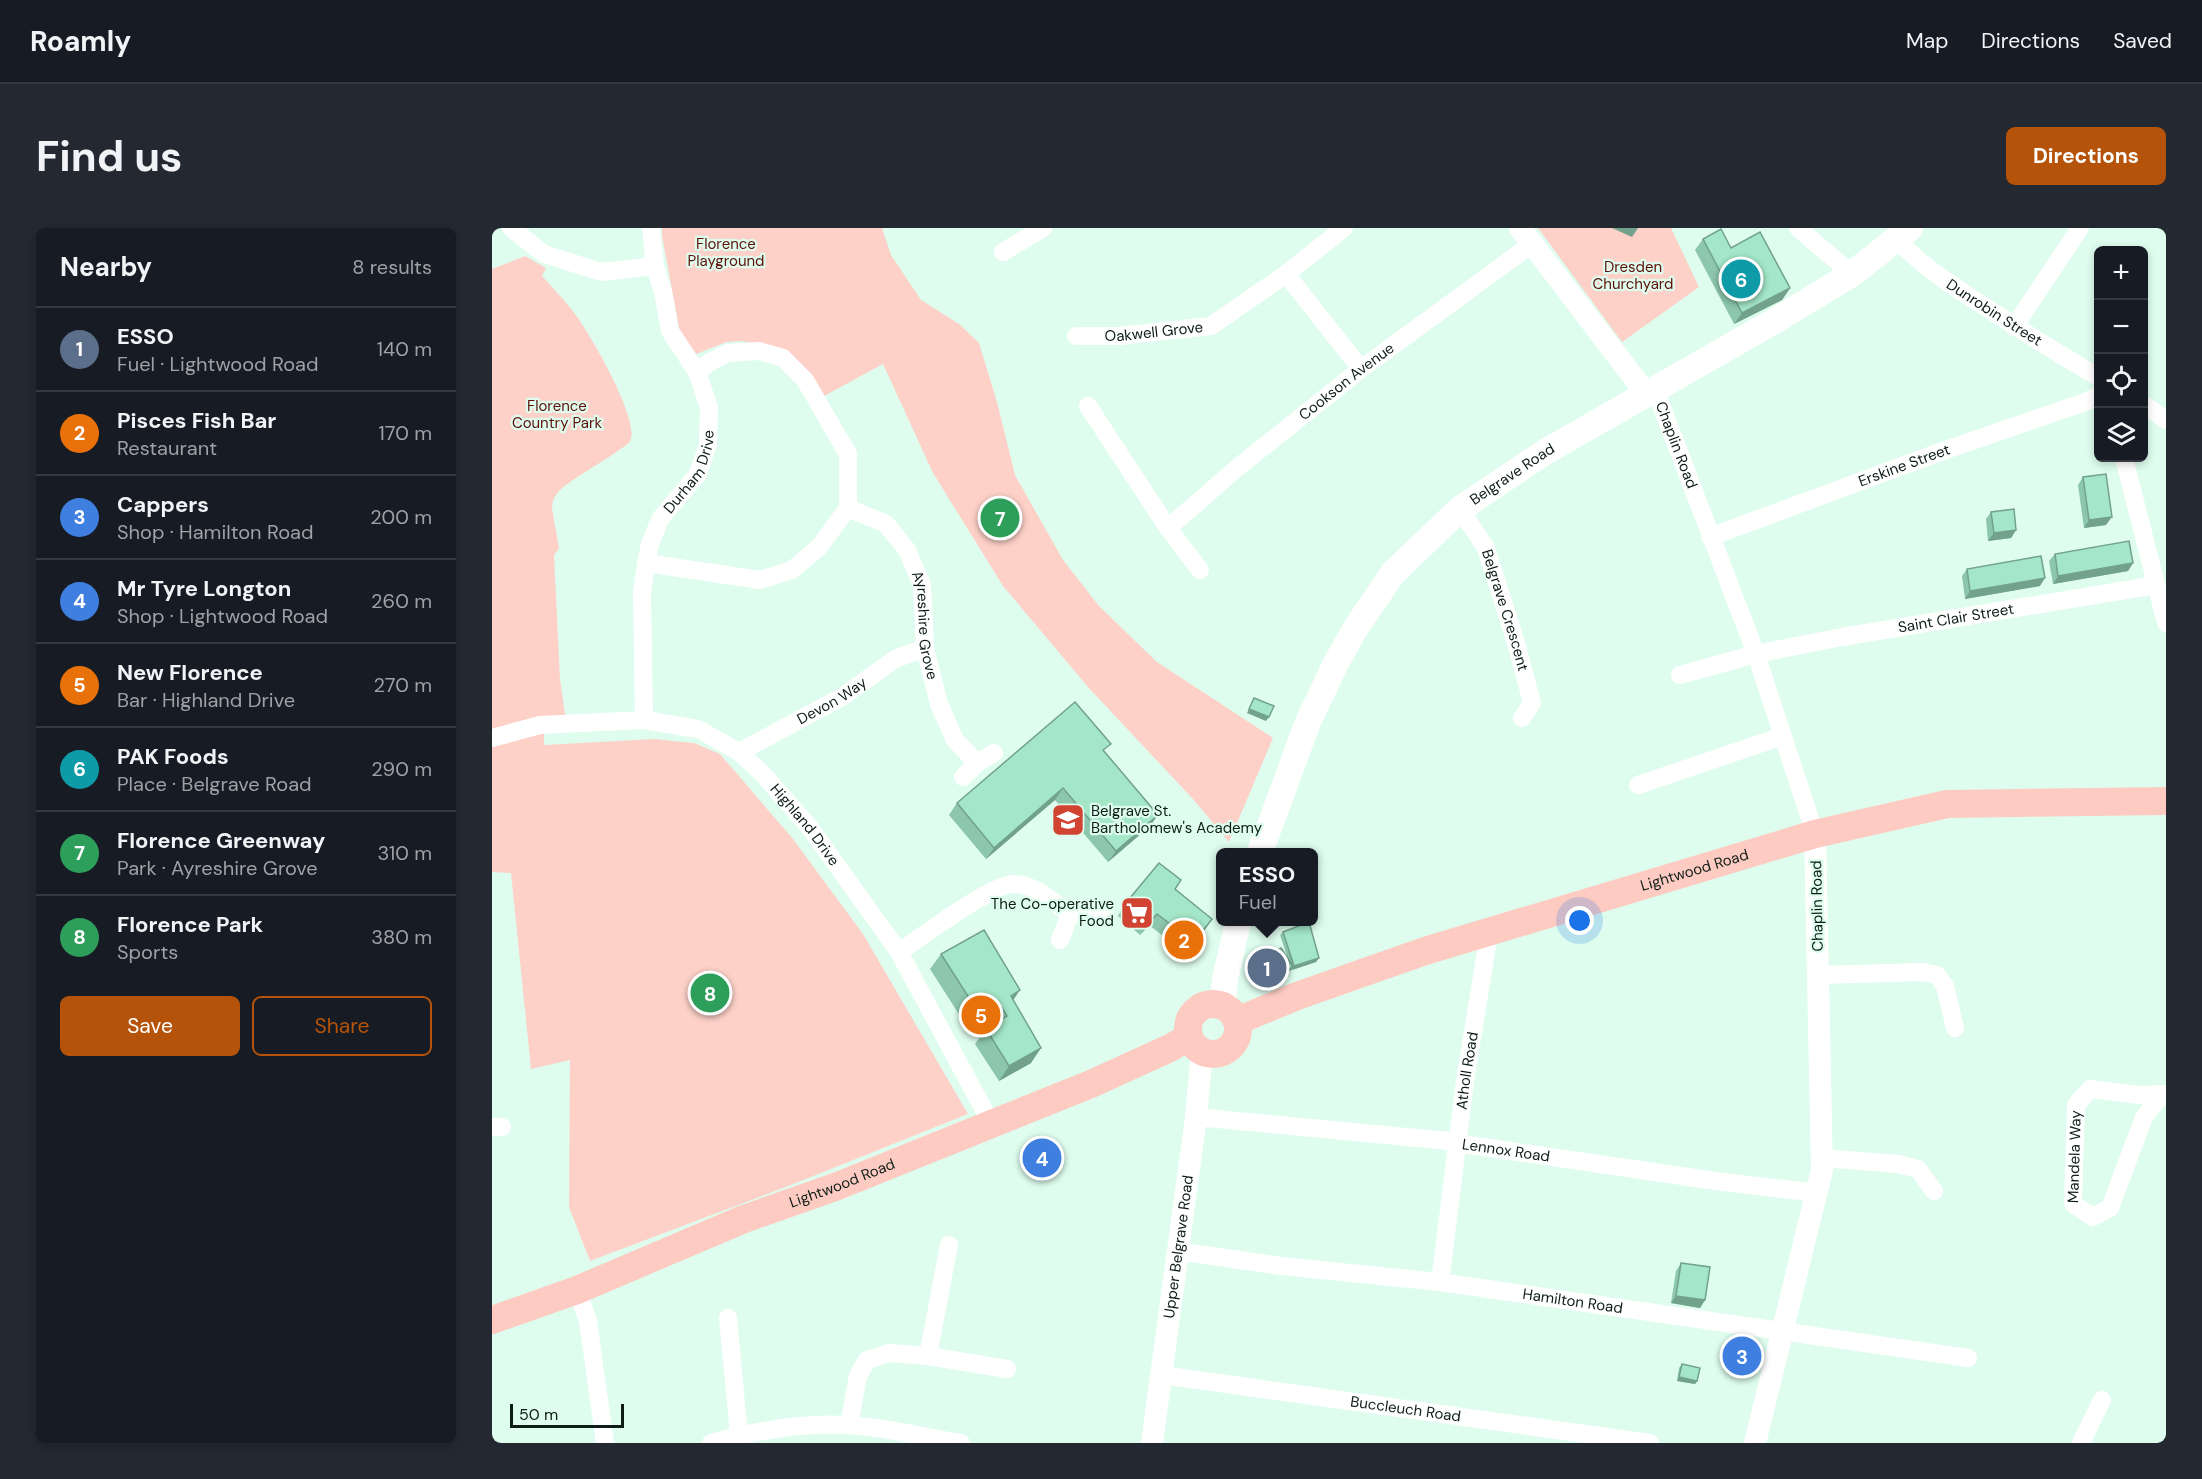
<!DOCTYPE html>
<html lang="en">
<head>
<meta charset="utf-8">
<style>
  body { margin:0; font-family:"DM Sans",sans-serif; background:#242831; color:#f1f3f6 }
  .controls { position:absolute; right:18px; top:18px; display:grid; overflow:hidden; border-radius:9px; box-shadow:0 3px 9px #0003 }
  .controls button { width:54px; height:54px; display:grid; place-items:center; padding:0; border:0; border-bottom:2px solid #363941; background:#171b24; color:#f1f3f6; font:30px sans-serif }
  .scale { position:absolute; left:18px; bottom:15px; width:114px; box-sizing:border-box; padding-left:6px; border:3px solid #0e1d17; border-top:0; font-size:16px; line-height:21px; white-space:nowrap; color:#0e1d17; -webkit-text-stroke:4px #defdee; paint-order:stroke }
  .you { position:absolute; left:1088px; top:693px; width:21px; height:21px; margin:-15px; border:4px solid #fff; border-radius:50%; background:#1a73e8; box-shadow:0 0 0 9px #1a73e833 }
  .badge { display:grid; place-items:center; width:39px; height:39px; border-radius:50%; background:#b45309; color:#fff; font-size:20px; font-weight:700 }
  .pin { position:absolute; translate:-50% -50%; border:3px solid #fff; box-shadow:0 2px 6px #0006 }
  .popup { position:absolute; left:724px; top:620px; width:102px; height:78px; box-sizing:border-box; display:grid; place-content:center; border-radius:9px; background:#171b24; filter:drop-shadow(0 2px 4px #0005); font-size:20px; white-space:nowrap; color:#9ea1a6 }
  .popup b { font-size:22px; color:#f1f3f6 }
  .popup::after { content:''; position:absolute; left:50%; top:100%; margin-left:-12px; border:12px solid transparent; border-top-color:#171b24 }
  .list { margin:0; padding:0; list-style:none }
  h2 { display:flex; justify-content:space-between; align-items:center; height:78px; margin:0; padding:0 24px; font-size:26px }
  h2 small { font-size:20px; font-weight:400; color:#9ea1a6 }
  .list li { display:grid; grid-template-columns:39px 1fr auto; gap:18px; align-items:center; box-sizing:border-box; height:84px; padding:0 24px; border-top:2px solid #363941 }
  .list b { display:block; font-size:22px; white-space:nowrap }
  .list p { margin:0; font-size:20px; white-space:nowrap; color:#9ea1a6 }
  .list em { font-size:20px; font-style:normal; color:#9ea1a6 }
  .actions { display:flex; gap:12px; padding:18px 24px }
  .actions a { flex:1; padding:14px 0; border:2px solid #b45309; border-radius:9px; text-align:center; font-size:21px; color:#b45309 }
  .actions .main { background:#b45309; color:#fff }
  .icon { flex:none; width:33px; height:33px; fill:none; stroke:currentColor; stroke-width:2; stroke-linecap:round; stroke-linejoin:round }
  .map { position:relative; flex:none; width:1674px; height:1215px; overflow:hidden; border-radius:9px }
  header { display:flex; align-items:center; gap:36px; box-sizing:border-box; height:84px; padding:0 30px; background:#171b24; border-bottom:2px solid #363941 }
  header strong { font-size:28px }
  nav { display:flex; gap:33px; margin-inline-start:auto; font-size:21px }
  .intro { display:flex; align-items:center; justify-content:space-between; box-sizing:border-box; height:144px; padding:0 36px }
  h1 { margin:0; font-size:42px }
  .button { padding:15px 27px; border-radius:9px; background:#b45309; color:#fff; font-size:21px; font-weight:700 }
  main { display:flex; gap:36px; padding:0 36px }
  aside { flex:1; background:#171b24; border-radius:9px; box-shadow:0 3px 9px #0003 }
  .map>svg:first-child { display:block }
</style>
</head>
<body>
<header>
<strong>Roamly</strong>
<nav><a>Map</a><a>Directions</a><a>Saved</a></nav>
</header>
<div class="intro"><h1>Find us</h1><a class="button">Directions</a></div>
<main>
<aside>
<h2>Nearby<small>8 results</small></h2>
<ul class="list">
<li><span class="badge" style="background:#5c6f8a">1</span><div><b>ESSO</b><p>Fuel · Lightwood Road</p></div><em>140 m</em></li>
<li><span class="badge" style="background:#e8710a">2</span><div><b>Pisces Fish Bar</b><p>Restaurant</p></div><em>170 m</em></li>
<li><span class="badge" style="background:#3f7fe0">3</span><div><b>Cappers</b><p>Shop · Hamilton Road</p></div><em>200 m</em></li>
<li><span class="badge" style="background:#3f7fe0">4</span><div><b>Mr Tyre Longton</b><p>Shop · Lightwood Road</p></div><em>260 m</em></li>
<li><span class="badge" style="background:#e8710a">5</span><div><b>New Florence</b><p>Bar · Highland Drive</p></div><em>270 m</em></li>
<li><span class="badge" style="background:#0f9aa8">6</span><div><b>PAK Foods</b><p>Place · Belgrave Road</p></div><em>290 m</em></li>
<li><span class="badge" style="background:#2e9e5b">7</span><div><b>Florence Greenway</b><p>Park · Ayreshire Grove</p></div><em>310 m</em></li>
<li><span class="badge" style="background:#2e9e5b">8</span><div><b>Florence Park</b><p>Sports</p></div><em>380 m</em></li>
</ul>
<div class="actions"><a class="main">Save</a><a>Share</a></div>
</aside>
<div class="map">
<svg width="1674" height="1215" viewBox="0 0 1674 1215">
  <rect width="100%" height="100%" fill="#defdee"/>
  <g fill="#fdd1c8">
    <path d="M170 0H390L399 27 429 72 467 96 487 115 505 174 523 247 571 332 607 378 665 434 781 510 737 614 700 570 596 459 511 358 441 245 391 136 332 168 272 117 249 113 235 114 204 126 188 105 170 8Z"/>
    <path d="M1046 0H1179L1207 59 1130 114Z"/>
    <path d="M33 28 54 40 50 48C60 59 71 70 80 82 95 100 150 194 138 213 136 217 130 220 127 222 113 233 71 255 64 267 61 271 60 276 60 280L67 320 62 327 68 451 73 487 52 501V517L162 511 202 515 228 526 301 611 371 706 476 886 299 957 98 1033 77 979 78 832 39 841 19 645 0 644V41Z"/>
  </g>
  <g fill="none" stroke-linecap="round" stroke-linejoin="round">
    <g stroke="#fff" stroke-width="18">
      <path d="M19 0 52 26 109 44 163 38"/>
      <path d="M1306 0 1360 46"/>
      <path id="s1" d="M1404 11C1427 35 1453 53 1481 71 1522 98 1564 124 1606 149"/>
      <path d="M511 24 551 0"/>
      <path d="M794 46 869 141"/>
      <path d="M1522 99 1588 0"/>
      <path id="s2" d="M584 108H627L719 98 794 46 852 0"/>
      <path id="s3" d="M1163 161 1264 426 1323 606"/>
      <path d="M1652 177 1674 192"/>
      <path d="M596 178 676 300 708 342"/>
      <path d="M1632 230 1674 395"/>
      <path id="s4" d="M356 280 394 296 415 322 430 357 433 420 447 476 463 512 485 535"/>
      <path id="s5" d="M968 281 994 320 1025 418 1040 475 1030 490"/>
      <path id="s6" d="M676 300 745 240 869 141 1040 16"/>
      <path id="s7" d="M1218 309 1448 224 1596 173 1606 167"/>
      <path d="M154 335 268 352 300 342 327 319 356 280V226L313 152 291 130 267 123 236 125 218 134 205 144"/>
      <path id="s8" d="M1188 447 1264 426 1350 409 1664 357"/>
      <path id="s9" d="M152 492 150 364 154 335 158 316 168 291 206 246 216 216 217 179 205 144 178 103 171 64 163 38 159 0"/>
      <path id="s10" d="M0 510 48 497 152 492 206 501 247 524 270 545 318 600 407 724 499 895"/>
      <path id="s11" d="M247 524 350 469 403 431 433 420"/>
      <path d="M471 549 485 535 502 525"/>
      <path d="M1146 557 1291 508"/>
      <path d="M578 686H613"/>
      <path d="M407 724C428 710 501 655 522 656 543 656 562 675 578 686L568 712"/>
      <path d="M1327 747 1431 744 1445 747 1453 758 1463 800"/>
      <path id="s12" d="M1670 867 1652 889 1618 980 1601 989 1581 976 1584 877 1598 861 1647 867 1674 866"/>
      <path id="s13" d="M704 889 957 913 970 916 1231 954 1325 965"/>
      <path d="M0 899H10"/>
      <path d="M1331 930 1406 936 1426 941 1442 963"/>
      <path id="s14" d="M685 1023 789 1038 948 1054 1476 1130"/>
      <path id="s15" d="M948 1054 973 853 995 718 990 705"/>
      <path d="M85 1062 96 1093 113 1215"/>
      <path d="M236 1090 247 1207"/>
      <path d="M436 1128 457 1017"/>
      <path id="s16" d="M670 1147 1158 1215"/>
      <path d="M357 1197 366 1148 375 1132 397 1125 436 1128 515 1141"/>
      <path d="M219 1215C263 1203 309 1194 355 1197 393 1199 431 1209 469 1215"/>
      <path d="M1589 1215 1610 1172"/>
    </g>
    <g stroke="#fff" stroke-width="22">
      <path d="M1028 0 1155 167"/>
      <path id="s17" d="M660 1215 704 889 710 823"/>
      <path d="M1263 1215 1330 942 1323 606"/>
    </g>
    <g stroke="#fff" stroke-width="26">
      <path id="s18" d="M768 624 816 494 844 435 863 401 901 345 968 281 1053 224 1286 91 1360 46 1418 0"/>
      <path d="M731 778 733 751 746 694"/>
    </g>
    <g stroke="#fdcbc2" stroke-width="28">
      <circle cx="721" cy="801" r="25"/>
      <path id="s19" d="M745 793 805 768 933 723 1323 606 1455 576 1674 573"/>
      <path id="s20" d="M0 1092 85 1062 252 991 343 959 599 856 678 820 697 809"/>
    </g>
  </g>
  <g fill="#8cc6ac">
    <path d="M1211 11 1239 20 1298 60 1290 72 1242 96 1203 22Z"/>
    <path d="M1591 249 1614 297 1592 300 1586 257Z"/>
    <path d="M1499 284 1524 302 1519 310 1496 313 1494 291Z"/>
    <path d="M1563 326 1641 335 1636 343 1561 356 1557 333Z"/>
    <path d="M1475 341 1548 358 1473 371 1470 348Z"/>
    <path d="M613 524 658 598 616 634 563 572 494 631 457 587 465 575Z"/>
    <path d="M683 661 720 691 694 726 657 697 648 707 626 688 633 676Z"/>
    <path d="M791 704 824 734 800 742V741L798 743 776 757 764 737 767 733 796 731 788 707Z"/>
    <path d="M449 726 521 772 539 835 507 853 483 816 494 801 500 797 497 790 477 802 438 741Z"/>
    <path d="M1189 1035 1213 1072 1208 1080 1179 1075 1184 1043Z"/>
    <path d="M1190 1136 1205 1153 1203 1156 1185 1153 1187 1140Z"/>
  </g>
  <g fill="#72a18c">
    <path d="M1120 0H1146L1140 9Z"/>
    <path d="M1298 60 1290 72 1242 96 1250 85Z"/>
    <path d="M1620 289 1614 297 1592 300 1597 292Z"/>
    <path d="M1524 302 1519 310 1496 313 1502 305Z"/>
    <path d="M1641 335 1636 343 1561 356 1566 348Z"/>
    <path d="M1553 350 1548 358 1473 371 1478 363Z"/>
    <path d="M757 481 777 489 774 493 755 485Z"/>
    <path d="M571 560 563 572 494 631 502 620Z"/>
    <path d="M666 587 658 598 616 634 624 623Z"/>
    <path d="M665 686 657 697 648 707 656 696Z"/>
    <path d="M720 691 712 703 694 726 702 714Z"/>
    <path d="M827 730 824 734 800 742 802 738Z"/>
    <path d="M801 739 798 743 776 757 779 753Z"/>
    <path d="M528 762 518 777 519 768Z"/>
    <path d="M507 775 497 790 477 802 488 787Z"/>
    <path d="M549 820 539 835 507 853 517 838Z"/>
    <path d="M1184 1068 1213 1072 1208 1080 1179 1075Z"/>
    <path d="M1187 1149 1205 1153 1203 1156 1185 1153Z"/>
  </g>
  <g fill="#a3e6c8" stroke="#72a18c" stroke-width="1.5">
    <path d="M1229 1 1239 20 1268 4 1298 60 1250 85 1211 11Z"/>
    <path d="M1614 246 1620 289 1597 292 1591 249Z"/>
    <path d="M1522 281 1524 302 1502 305 1499 284Z"/>
    <path d="M1637 313 1641 335 1566 348 1563 326Z"/>
    <path d="M1549 328 1553 350 1478 363 1475 341Z"/>
    <path d="M762 470 782 478 777 489 757 481Z"/>
    <path d="M583 474 619 516 611 522 666 587 624 623 571 560 502 620 465 575Z"/>
    <path d="M667 635 689 652 683 661 720 691 702 714 665 686 656 696 633 676Z"/>
    <path d="M817 694 827 730 802 738 791 704Z"/>
    <path d="M492 702 528 762 519 768 549 820 517 838 494 801 515 788 507 775 488 787 449 726Z"/>
    <path d="M789 720 801 739 779 753 767 733Z"/>
    <path d="M1189 1035 1218 1039 1213 1072 1184 1068Z"/>
    <path d="M1190 1136 1208 1140 1205 1153 1187 1149Z"/>
  </g>
  <defs>
    <symbol id="school-square" viewBox="-11 -11 22 22"><rect x="-9" y="-9" width="18" height="18" rx="4" fill="#d14432" stroke="#defdee"/><path d="M0-5L7-2L0 1L-7-2ZM-4 1L0 2.5L4 1V4Q0 6-4 4Z" fill="#fff"/></symbol>
    <symbol id="supermarket-square" viewBox="-11 -11 22 22"><rect x="-9" y="-9" width="18" height="18" rx="4" fill="#d14432" stroke="#defdee"/><path d="M-6-5.5h2.5l.6 2H6L4.5 2H-2.5L-4.4-4H-6ZM-1.5 3.2a1.3 1.3 0 1 0 .1 0ZM3 3.2a1.3 1.3 0 1 0 .1 0Z" fill="#fff"/></symbol>
  </defs>
  <g fill-rule="evenodd">
    <use href="#school-square" x="557" y="573" width="38" height="38"/>
    <use href="#supermarket-square" x="626" y="666" width="38" height="38"/>
  </g>
  <g text-anchor="middle" dominant-baseline="central" stroke-width="4.5" stroke-linejoin="round" paint-order="stroke">
    <g font-size="15" fill="#5c1007" stroke="#defdee">
      <text x="234" y="16">Florence<tspan x="234" dy="17">Playground</tspan></text>
      <text x="1141" y="39">Dresden<tspan x="1141" dy="17">Churchyard</tspan></text>
      <text x="65" y="178">Florence<tspan x="65" dy="17">Country Park</tspan></text>
    </g>
    <g font-size="15" fill="#0e1d17" stroke="#defdee">
      <text stroke="none"><textPath href="#s1" startOffset="123">Dunrobin Street</textPath></text>
      <text stroke="none"><textPath href="#s2" startOffset="78">Oakwell Grove</textPath></text>
      <text stroke="none"><textPath href="#s6" startOffset="231">Cookson Avenue</textPath></text>
      <text stroke="none"><textPath href="#s3" startOffset="60">Chaplin Road</textPath></text>
      <text stroke="none"><textPath href="#s7" startOffset="207">Erskine Street</textPath></text>
      <text stroke="none"><textPath href="#s9" startOffset="261">Durham Drive</textPath></text>
      <text stroke="none"><textPath href="#s18" startOffset="466">Belgrave Road</textPath></text>
      <text stroke="none"><textPath href="#s5" startOffset="112">Belgrave Crescent</textPath></text>
      <text stroke="none"><textPath href="#s8" startOffset="282">Saint Clair Street</textPath></text>
      <text stroke="none"><textPath href="#s4" startOffset="153">Ayreshire Grove</textPath></text>
      <text stroke="none"><textPath href="#s11" startOffset="106">Devon Way</textPath></text>
      <text stroke="none"><textPath href="#s10" startOffset="354">Highland Drive</textPath></text>
      <text stroke="none"><textPath href="#s19" startOffset="482">Lightwood Road</textPath></text>
      <text transform="translate(1325 678) rotate(-91)">Chaplin Road</text>
      <text stroke="none"><textPath href="#s15" startOffset="213">Atholl Road</textPath></text>
      <text stroke="none"><textPath href="#s13" startOffset="312">Lennox Road</textPath></text>
      <text stroke="none"><textPath href="#s12" startOffset="216">Mandela Way</textPath></text>
      <text stroke="none"><textPath href="#s20" startOffset="376">Lightwood Road</textPath></text>
      <text stroke="none"><textPath href="#s17" startOffset="198">Upper Belgrave Road</textPath></text>
      <text stroke="none"><textPath href="#s14" startOffset="399">Hamilton Road</textPath></text>
      <text stroke="none"><textPath href="#s16" startOffset="246">Buccleuch Road</textPath></text>
    </g>
    <g font-size="15" fill="#0e1d17" stroke="#defdee" text-anchor="start">
      <text x="599" y="583">Belgrave St.<tspan x="599" dy="17">Bartholomew's Academy</tspan></text>
      <text x="622" y="676" text-anchor="end">The Co-operative<tspan x="622" dy="17">Food</tspan></text>
    </g>
  </g>
</svg>
<div class="controls">
<button>+</button>
<button>−</button>
<button><svg class="icon" aria-label="locate" viewBox="0 0 24 24"><circle cx="12" cy="12" r="6"/><path d="M12 2v4M12 18v4M2 12h4M18 12h4"/></svg></button>
<button><svg class="icon" aria-label="layers" viewBox="0 0 24 24"><path d="M12 4l9 5-9 5-9-5zM3 14l9 5 9-5"/></svg></button>
</div>
<div class="scale">50 m</div>
<div class="you"></div>
<div class="pin badge" style="left:775px;top:740px;background:#5c6f8a">1</div>
<div class="popup"><b>ESSO</b>Fuel</div>
<div class="pin badge" style="left:692px;top:712px;background:#e8710a">2</div>
<div class="pin badge" style="left:1250px;top:1128px;background:#3f7fe0">3</div>
<div class="pin badge" style="left:550px;top:930px;background:#3f7fe0">4</div>
<div class="pin badge" style="left:489px;top:787px;background:#e8710a">5</div>
<div class="pin badge" style="left:1249px;top:51px;background:#0f9aa8">6</div>
<div class="pin badge" style="left:508px;top:290px;background:#2e9e5b">7</div>
<div class="pin badge" style="left:218px;top:765px;background:#2e9e5b">8</div>
</div>
</main>
</body>
</html>
